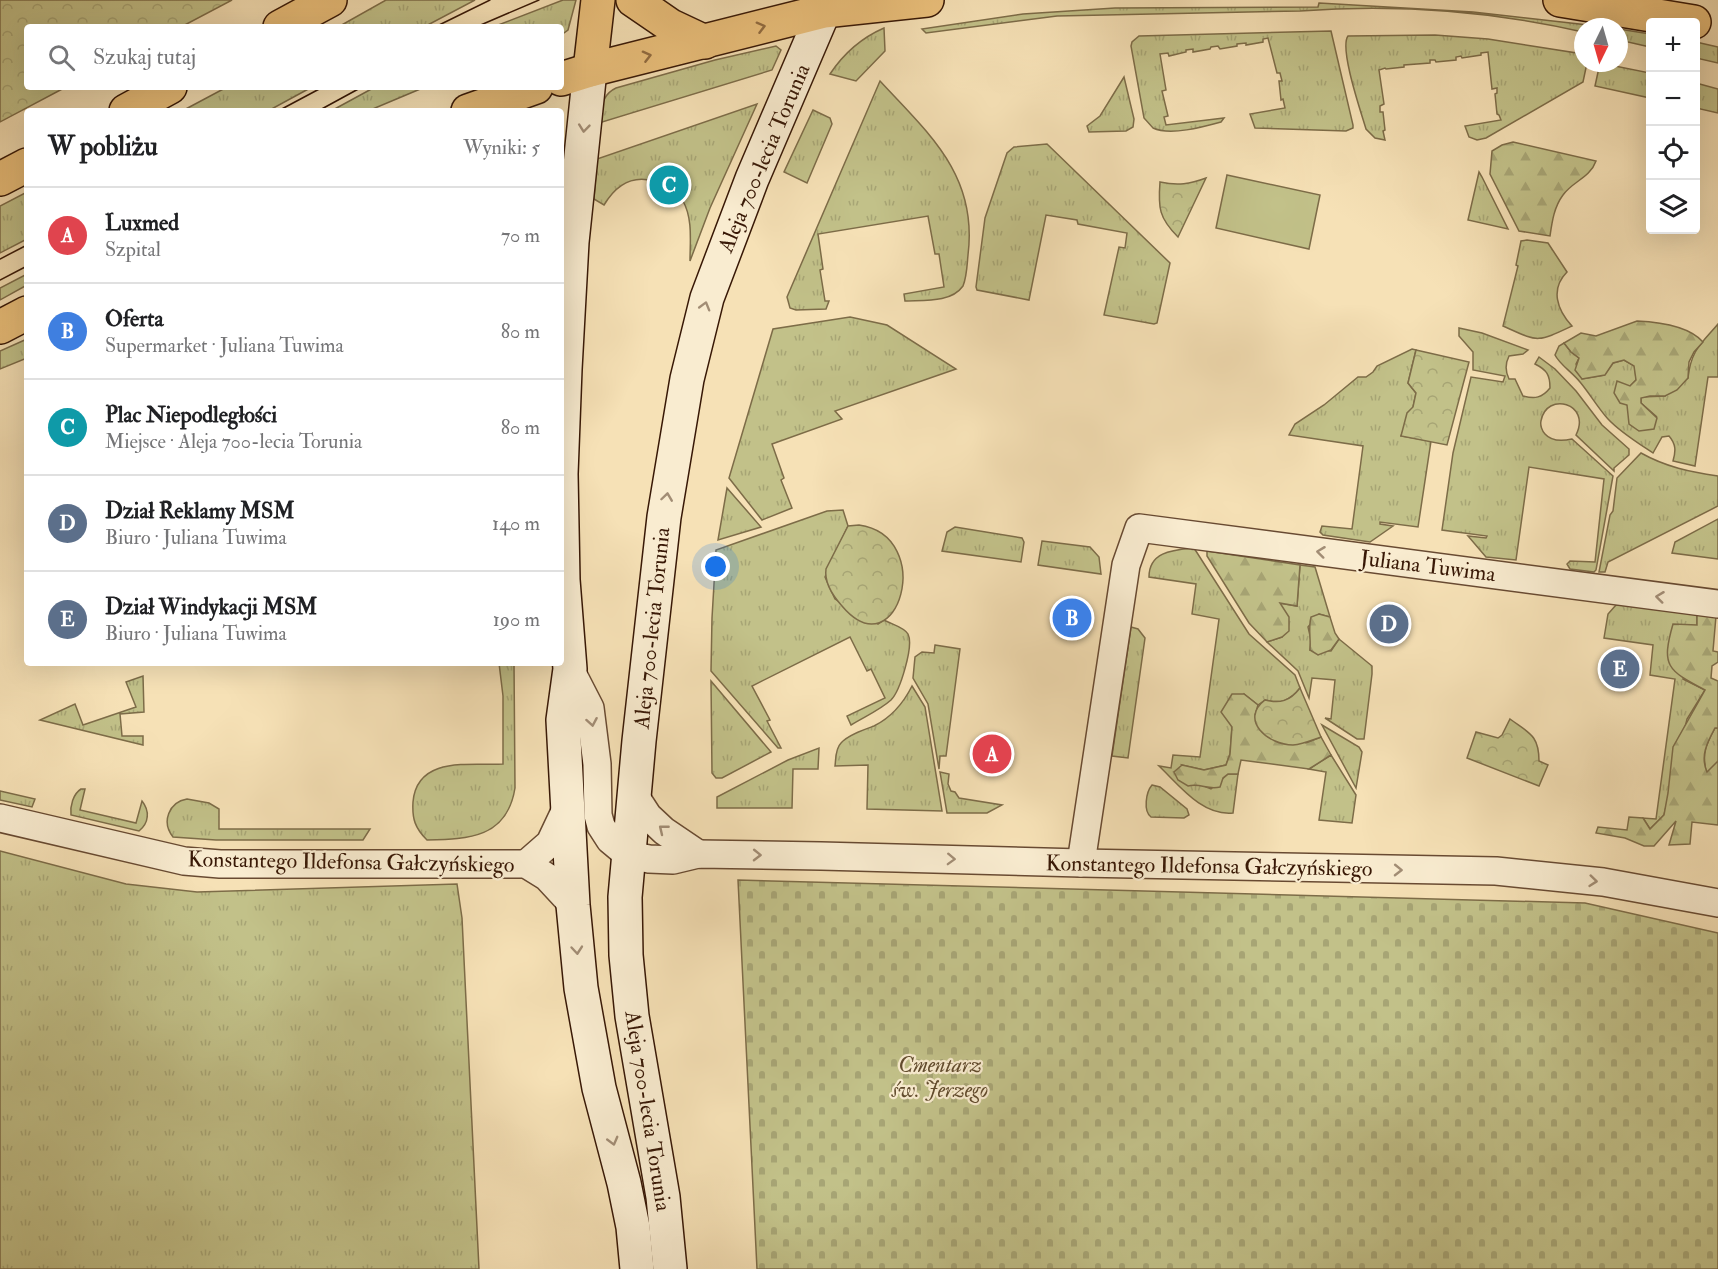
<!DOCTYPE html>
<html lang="pl">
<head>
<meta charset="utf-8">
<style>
  body { margin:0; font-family:"IM FELL Double Pica",serif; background:#f2f2f2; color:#202124 }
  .controls { position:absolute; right:18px; top:18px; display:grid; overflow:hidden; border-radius:6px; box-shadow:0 6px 24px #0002 }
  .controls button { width:54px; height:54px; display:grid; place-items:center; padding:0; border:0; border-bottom:2px solid #e0e0e0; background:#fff; color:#202124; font:30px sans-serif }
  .compass { position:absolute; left:1574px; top:18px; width:54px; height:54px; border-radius:50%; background:#fff; box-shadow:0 6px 24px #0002; rotate:185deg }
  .you { position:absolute; left:716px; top:567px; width:21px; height:21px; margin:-15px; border:4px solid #fff; border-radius:50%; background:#1a73e8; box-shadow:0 0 0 9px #1a73e833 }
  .badge { display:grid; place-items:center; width:39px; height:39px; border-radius:50%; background:#0b8043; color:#fff; font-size:20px; font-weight:700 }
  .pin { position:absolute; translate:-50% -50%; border:3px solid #fff; box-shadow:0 2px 6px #0006 }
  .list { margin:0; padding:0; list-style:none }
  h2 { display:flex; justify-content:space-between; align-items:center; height:78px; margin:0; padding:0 24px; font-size:26px }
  h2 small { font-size:20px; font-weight:400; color:#757577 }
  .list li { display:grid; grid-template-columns:39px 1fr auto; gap:18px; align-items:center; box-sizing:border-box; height:96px; padding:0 24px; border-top:2px solid #e0e0e0 }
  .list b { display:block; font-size:22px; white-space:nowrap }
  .list p { margin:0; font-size:20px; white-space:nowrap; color:#757577 }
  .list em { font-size:20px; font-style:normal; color:#757577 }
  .icon { flex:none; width:33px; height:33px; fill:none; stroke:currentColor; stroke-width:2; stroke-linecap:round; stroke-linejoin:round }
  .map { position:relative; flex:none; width:1718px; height:1269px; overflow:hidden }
  .search { position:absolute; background:#fff; box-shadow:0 6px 24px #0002; left:24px; top:24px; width:540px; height:66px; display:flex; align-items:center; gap:15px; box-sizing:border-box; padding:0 21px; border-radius:6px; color:#757577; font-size:22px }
  .panel { position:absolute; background:#fff; box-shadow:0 6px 24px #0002; left:24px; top:108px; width:540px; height:558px; border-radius:6px }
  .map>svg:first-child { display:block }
</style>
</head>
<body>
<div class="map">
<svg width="1718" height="1269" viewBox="0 0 1718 1269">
  <defs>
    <pattern id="grass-tufts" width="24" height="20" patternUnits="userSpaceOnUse" patternTransform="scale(1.5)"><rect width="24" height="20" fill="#c2c189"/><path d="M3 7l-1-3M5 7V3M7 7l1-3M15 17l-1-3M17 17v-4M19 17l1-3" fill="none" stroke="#a7a575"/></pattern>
    <pattern id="forest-firs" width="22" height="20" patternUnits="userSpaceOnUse" patternTransform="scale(1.5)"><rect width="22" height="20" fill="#c2c189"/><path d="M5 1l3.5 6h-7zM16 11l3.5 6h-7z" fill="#a7a575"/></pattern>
    <pattern id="cemetery-stones" width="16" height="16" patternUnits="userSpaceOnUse" patternTransform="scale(1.5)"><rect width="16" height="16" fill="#c2c189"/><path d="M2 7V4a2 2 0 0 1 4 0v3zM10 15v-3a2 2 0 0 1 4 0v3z" fill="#a7a575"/></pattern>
    <pattern id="park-crowns" width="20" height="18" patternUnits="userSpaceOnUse" patternTransform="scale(1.5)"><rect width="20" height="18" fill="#c2c189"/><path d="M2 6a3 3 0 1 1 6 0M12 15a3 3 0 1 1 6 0" fill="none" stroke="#a7a575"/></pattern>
  </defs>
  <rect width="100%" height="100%" fill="#f6e1b6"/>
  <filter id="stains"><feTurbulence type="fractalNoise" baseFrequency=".00333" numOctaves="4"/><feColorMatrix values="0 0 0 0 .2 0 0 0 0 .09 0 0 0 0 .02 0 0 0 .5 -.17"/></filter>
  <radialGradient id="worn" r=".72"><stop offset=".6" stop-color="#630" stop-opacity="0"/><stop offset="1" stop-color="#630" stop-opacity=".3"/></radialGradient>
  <g fill="url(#grass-tufts)" stroke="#7d6c48" stroke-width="1.5">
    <path d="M386 0H475L424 27H338Z"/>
    <path d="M563 0H576L568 30 561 35V27H493Z"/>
    <path d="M1319 3 1473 12 1606 27H1583V32C1491 11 1394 4 1300 11L1057 16 926 33 922 29 1023 14 1115 8 1318 7Z"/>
    <path d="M884 28 885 51 856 81 830 74C844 53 861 38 884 28Z"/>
    <path d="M1619 29 1650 34V47L1619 40Z"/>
    <path d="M1331 31 1353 125V128L1346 131 1255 128 1250 114 1285 108 1283 99 1281 100 1279 81H1282L1280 73H1277L1268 38 1263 39V42L1246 45V43L1237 44V46L1220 49 1218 46 1211 47 1210 49 1193 52V49L1186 50V52L1169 56 1168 53 1160 54 1166 90 1162 91 1168 116 1164 117 1166 125 1224 118 1221 122C1203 127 1170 136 1153 128L1144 118 1131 46 1132 42 1139 36Z"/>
    <path d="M1435 35 1488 39 1583 54V63H1587L1583 82 1486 138 1477 140 1469 137 1465 126 1501 120 1499 115 1497 114 1495 94 1497 93V88L1492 89 1488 52 1481 53V55L1462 58 1461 56 1456 57V60L1436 62 1435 60H1430V63L1404 65V67L1386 69 1385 68 1379 70 1384 104 1380 106V112H1383L1385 130 1383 131 1385 140 1375 138 1366 129C1361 112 1339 48 1348 36Z"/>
    <path d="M1696 42 1718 47V63L1696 58Z"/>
    <path d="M776 46 781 50 772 70 599 123C602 108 601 95 616 88L715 60Z"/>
    <path d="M1600 63 1650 73V98L1595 86Z"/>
    <path d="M1124 77 1134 119 1133 127 1126 131 1089 132 1087 126 1100 116Z"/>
    <path d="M880 81C929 134 978 175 968 255 967 265 967 276 963 286 951 303 924 300 905 301L904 294 944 287 939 254H935L928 216 818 234 823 269 820 270 825 301H829L826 309 796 310 790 308 787 297Z"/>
    <path d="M1696 83 1718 89V113L1696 108Z"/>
    <path d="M227 87H312L268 111H182Z"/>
    <path d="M375 87H425L368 111H331Z"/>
    <path d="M757 104 710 208 690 261C690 242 693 219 683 201 680 195 672 189 666 186 639 172 619 180 604 205L594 199 597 159Z"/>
    <path d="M813 110 830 118 832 124 807 183 784 172Z"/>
    <path d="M1047 144 1170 263 1157 323 1154 324 1104 315 1119 247 1125 248 1127 233 1078 224 1077 220 1046 215 1029 300 977 290 976 287 985 218 1007 153 1014 147Z"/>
    <path d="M1479 172 1482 177 1508 229 1468 220Z"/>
    <path d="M27 192V239L0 253V206Z"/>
    <path d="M1527 240 1548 243 1567 272C1550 289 1557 310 1572 326 1536 343 1539 342 1503 326L1518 266 1516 265 1521 241Z"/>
    <path d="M27 274V285L0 300V288Z"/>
    <path d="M850 317 887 325 956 369 835 411 842 419 772 444 784 478 781 480 792 508 762 520 729 478 773 329Z"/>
    <path d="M1718 324V377H1708L1695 466 1673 461C1676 451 1676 444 1669 436L1662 437 1653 453C1638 443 1620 432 1608 419 1598 408 1590 394 1580 382 1572 372 1560 365 1555 355L1559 346 1564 343 1571 352 1579 358 1576 364 1582 379 1604 375 1613 363 1624 360 1635 366 1636 380 1630 386 1627 405 1657 417 1641 403V397L1665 396 1688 378C1691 350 1701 344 1718 324Z"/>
    <path d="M1459 328 1482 333 1528 350 1523 354 1509 356C1505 364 1505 371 1509 379H1515L1523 396C1535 399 1542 398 1550 388 1550 375 1547 370 1535 364L1539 357 1555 369 1576 391 1602 425 1629 449V455L1614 468V471L1576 435C1592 403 1546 391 1541 421 1540 425 1542 431 1545 434 1552 442 1563 441 1572 439L1613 476 1596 570 1594 572 1570 569 1567 564 1570 561 1595 562 1604 479 1529 467 1516 560 1486 557 1468 536 1486 538 1487 536 1442 530 1453 453 1471 377 1503 382 1505 376 1473 370V352L1459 336Z"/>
    <path d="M27 339V358L0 369V351Z"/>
    <path d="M1412 349 1416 350 1408 383 1416 393 1413 407 1401 436 1431 441 1418 527 1380 522V524L1393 526 1370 542 1323 535 1320 532 1322 526 1352 529 1363 446 1289 435 1295 424 1324 405 1358 377H1366L1373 372 1377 366Z"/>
    <path d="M1641 453C1666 467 1690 472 1718 476V506L1608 562 1605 572H1599L1610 515 1613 511 1617 478Z"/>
    <path d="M727 488 761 527 718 540Z"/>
    <path d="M843 510 848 526 825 577 835 599 878 624 884 620C891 624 904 627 908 634 914 646 900 691 891 700 880 710 864 717 851 725L847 716 885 698 871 669 867 671 850 637 752 686 770 720 767 721 781 748H778L711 671 712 618 716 550 827 511Z"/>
    <path d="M1718 519V559L1672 553 1675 542Z"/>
    <path d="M955 527 1022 538 1024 542 1021 562 942 551 947 532Z"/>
    <path d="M1042 541 1090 547 1099 557 1101 574 1038 565Z"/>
    <path d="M1194 548 1249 634 1295 675 1300 688C1290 701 1280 704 1265 700L1258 705 1244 694 1232 727 1230 754 1226 765 1204 770 1182 765 1199 784 1211 789 1228 774H1238L1233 813C1202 816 1180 786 1159 766L1171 768 1173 755 1200 757 1219 619 1192 614 1196 584 1149 577C1149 551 1174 550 1194 548Z"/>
    <path d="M1300 565 1315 567 1330 617 1319 614 1308 627 1311 640 1310 650 1331 651 1339 639 1372 666V674L1364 739H1357L1325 718 1331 719 1335 680 1312 678 1309 698 1298 671 1267 642 1282 637 1279 603 1297 606Z"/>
    <path d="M1623 604 1697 613V625L1683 679 1705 690 1687 719 1664 815 1650 829 1643 818 1656 819 1675 679 1650 675 1653 645 1604 638 1608 614 1616 605Z"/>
    <path d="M1131 627 1138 629 1145 638 1128 758 1112 756Z"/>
    <path d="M935 645 960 649 946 756H940L939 769 928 704 913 678 915 657 922 652 934 653Z"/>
    <path d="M499 663H514L515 788C507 838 469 839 427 840 415 828 412 819 413 802 417 755 472 766 503 764V696Z"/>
    <path d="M143 676 144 712 120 714 122 736H143V745L40 720 75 704 83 725 136 707 126 682Z"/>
    <path d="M711 681 771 752 722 778H716L712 773Z"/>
    <path d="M912 686 925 707 942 811 867 809 868 765 835 766C836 759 835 749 841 743 848 735 863 730 874 726 892 717 903 704 912 686Z"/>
    <path d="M1322 725 1359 747 1362 752 1356 788Z"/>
    <path d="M1715 728H1718V769L1708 780C1702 757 1703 749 1715 728Z"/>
    <path d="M819 748 818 769H793L792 808H717V797L788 760Z"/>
    <path d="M1331 755 1356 795 1352 823 1319 820 1326 772 1309 769Z"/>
    <path d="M940 772 949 774 948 784 951 791 955 792 959 798 1002 805 987 813H947Z"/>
    <path d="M1152 785 1160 787 1187 809 1189 815 1184 818 1151 817C1143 811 1146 792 1152 785Z"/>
    <path d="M81 789H85L80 810 136 823 142 801C150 811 149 823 139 831L71 815C70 806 73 794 81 789Z"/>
    <path d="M0 791 35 799 32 807 0 800Z"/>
    <path d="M187 799 209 803 219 809V829H370L363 840H216L173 837C161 822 169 802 187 799Z"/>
    <path d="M0 851 126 884 197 892 457 884 462 918 479 1269H0Z"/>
  </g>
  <g fill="url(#forest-firs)" stroke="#7d6c48" stroke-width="1.5">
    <path d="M1513 142 1596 161C1590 178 1573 181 1563 195 1554 207 1552 222 1550 236L1519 231 1490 174 1492 151 1502 145Z"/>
    <path d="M1637 321C1658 322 1689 326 1703 342L1694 352 1689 362 1688 378 1677 390 1665 396H1650L1641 398V403L1657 418 1654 429 1639 431 1629 424 1627 405 1620 403 1614 393 1617 381 1630 386 1636 380 1634 366 1624 360 1613 363 1605 375 1582 379 1575 370 1579 358 1571 352 1564 343 1581 333 1596 336Z"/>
    <path d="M1207 551 1300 565 1297 606 1280 603 1289 617V631L1282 637 1267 642 1249 623 1207 556Z"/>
    <path d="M1697 613 1716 616 1713 651 1718 652V662L1712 666 1711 678 1718 681V728H1715C1707 743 1700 756 1707 772L1718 761V825L1692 822 1690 844 1669 845 1676 821 1654 846H1644L1625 838 1596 833 1598 827 1627 830 1629 817 1643 818 1650 829 1664 815 1668 793 1673 747 1705 690C1667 670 1661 666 1673 624L1697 625Z"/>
    <path d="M1319 614 1330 617 1335 633 1339 639 1331 650 1318 655 1310 650C1311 638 1308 629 1311 617Z"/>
    <path d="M1232 694H1244L1258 705 1255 715 1306 743 1321 737 1331 755 1309 769 1241 760 1238 774H1228L1223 778 1220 787C1207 790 1201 783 1188 786L1178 780 1174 772 1182 765 1204 770 1226 765 1230 754 1232 727 1221 712Z"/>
  </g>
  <path fill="url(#cemetery-stones)" stroke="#7d6c48" stroke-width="1.5" d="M738 880 1585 903 1718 933V1269H757Z"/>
  <g fill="url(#park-crowns)" stroke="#7d6c48" stroke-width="1.5">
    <path d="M0 0H232L181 27H27V87H66L0 122Z"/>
    <path d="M1206 178 1178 237C1159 218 1158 208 1160 182 1178 186 1190 184 1206 178Z"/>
    <path d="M1416 350 1469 362 1447 445 1401 436 1407 413 1413 407 1416 393 1408 383Z"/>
    <path d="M859 525C937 536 898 672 842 606 833 596 824 583 826 569L848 526Z"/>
    <path d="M1300 688 1321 737C1312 740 1303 744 1293 745 1268 745 1239 720 1265 700 1280 704 1290 701 1300 688Z"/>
    <path d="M1510 719C1529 733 1539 735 1539 761L1548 765 1539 786 1467 758 1476 732 1498 738 1502 735Z"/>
  </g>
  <path fill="#c2c189" stroke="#7d6c48" stroke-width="1.5" d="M1227 175 1320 195 1309 249 1216 228Z"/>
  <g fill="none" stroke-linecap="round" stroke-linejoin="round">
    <defs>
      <g id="street">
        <path d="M570 669 590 708 597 764 598 815 601 826 610 840 628 855 649 859 673 860 698 854 821 856 1081 863 1496 871 1603 882 1718 903"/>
        <path d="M635 796 648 816 664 831 698 854"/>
        <path d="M0 818 184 861 220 864H526L547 877 573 905"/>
        <path d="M1081 863 1126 565 1139 528 1718 604"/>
        <path d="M526 864 550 843 568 805"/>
      </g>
      <g id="secondary">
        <path d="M590 70 572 242 565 369 561 474 563 580 570 669 563 720 573 905 581 988 599 1088 624 1183 633 1227 637 1269"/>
        <path d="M670 1269 663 1197 632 1016 626 955 625 897 639 741 664 517 687 379 707 298 752 179 824 11"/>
      </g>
      <g id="primary">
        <path d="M633 0 671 26 705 42"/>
        <path d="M1560 0 1694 22"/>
        <path d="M280 27 330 0"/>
        <path d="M590 70 598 0"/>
        <path d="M561 79 590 70 824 11 927 0"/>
        <path d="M126 111 170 87"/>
        <path d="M468 111 536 87"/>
        <path d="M0 179 27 165"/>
        <path d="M0 327 27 313"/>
      </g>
    </defs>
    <use href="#street" stroke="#684a32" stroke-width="30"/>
    <use href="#secondary" stroke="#381806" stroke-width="36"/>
    <use href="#primary" stroke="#381806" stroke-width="36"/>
    <use href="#street" stroke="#f9ecd0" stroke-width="27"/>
    <use href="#secondary" stroke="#f9ecd0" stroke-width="33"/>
    <use href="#primary" stroke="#ebc07b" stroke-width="33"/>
    <g stroke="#381806" stroke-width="1.5">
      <path d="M435 27 490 0"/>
      <path d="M476 27 539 0"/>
      <path d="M278 111 323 87"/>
      <path d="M318 111 362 87"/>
      <path d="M0 259 27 245"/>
      <path d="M0 280 27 266"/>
    </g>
  </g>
  <defs><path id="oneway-chevron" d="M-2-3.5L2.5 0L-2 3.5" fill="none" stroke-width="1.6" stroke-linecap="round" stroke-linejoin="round" transform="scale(1.5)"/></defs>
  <g stroke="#926c40">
    <use href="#oneway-chevron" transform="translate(761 27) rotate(-15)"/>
    <use href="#oneway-chevron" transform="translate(647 56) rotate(-14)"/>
  </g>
  <g stroke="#a28d75">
    <use href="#oneway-chevron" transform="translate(584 128) rotate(96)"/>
    <use href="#oneway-chevron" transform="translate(705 306) rotate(-74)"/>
    <use href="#oneway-chevron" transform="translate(667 497) rotate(-82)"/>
    <use href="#oneway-chevron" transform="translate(1321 552) rotate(-173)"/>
    <use href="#oneway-chevron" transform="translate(1660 597) rotate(-173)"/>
    <use href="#oneway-chevron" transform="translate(592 722) rotate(80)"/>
    <use href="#oneway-chevron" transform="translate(663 829) rotate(-141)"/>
    <use href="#oneway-chevron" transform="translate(757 855) rotate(1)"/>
    <use href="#oneway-chevron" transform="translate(951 859) rotate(2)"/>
    <use href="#oneway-chevron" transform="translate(1398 870) rotate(1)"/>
    <use href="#oneway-chevron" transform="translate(1593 881) rotate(6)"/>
    <use href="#oneway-chevron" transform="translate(577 950) rotate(85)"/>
    <use href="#oneway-chevron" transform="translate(613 1141) rotate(75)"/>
  </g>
  <g text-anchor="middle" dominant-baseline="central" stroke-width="4.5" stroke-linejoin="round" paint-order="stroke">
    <g font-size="22" fill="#381806" stroke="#f9ecd0">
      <text transform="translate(764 158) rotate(-67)">Aleja 700-lecia Torunia</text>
      <text transform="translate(1428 566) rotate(7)">Juliana Tuwima</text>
      <text transform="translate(652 628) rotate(-84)">Aleja 700-lecia Torunia</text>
      <text transform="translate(351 862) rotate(1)">Konstantego Ildefonsa Gałczyńskiego</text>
      <text transform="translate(1209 866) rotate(1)">Konstantego Ildefonsa Gałczyńskiego</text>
      <text transform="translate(648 1111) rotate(81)">Aleja 700-lecia Torunia</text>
    </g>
    <g font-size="22" font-style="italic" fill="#614b2d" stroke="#f9ecd0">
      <text x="940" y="1065">Cmentarz<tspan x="940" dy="25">św. Jerzego</tspan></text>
    </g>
  </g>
  <rect width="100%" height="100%" filter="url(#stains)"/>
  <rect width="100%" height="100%" fill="url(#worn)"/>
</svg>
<div class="controls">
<button>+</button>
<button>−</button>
<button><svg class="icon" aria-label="locate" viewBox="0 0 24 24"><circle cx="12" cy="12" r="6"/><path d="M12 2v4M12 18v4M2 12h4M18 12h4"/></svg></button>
<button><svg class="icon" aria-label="layers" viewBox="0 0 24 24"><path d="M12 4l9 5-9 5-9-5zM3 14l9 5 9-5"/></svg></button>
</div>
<svg class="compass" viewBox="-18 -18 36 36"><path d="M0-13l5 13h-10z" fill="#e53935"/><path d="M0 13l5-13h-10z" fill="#757577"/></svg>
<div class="you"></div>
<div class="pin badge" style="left:992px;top:754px;background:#e0444e">A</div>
<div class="pin badge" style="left:1072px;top:618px;background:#3f7fe0">B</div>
<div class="pin badge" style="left:669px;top:185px;background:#0f9aa8">C</div>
<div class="pin badge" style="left:1389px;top:624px;background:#5c6f8a">D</div>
<div class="pin badge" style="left:1620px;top:669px;background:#5c6f8a">E</div>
<div class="search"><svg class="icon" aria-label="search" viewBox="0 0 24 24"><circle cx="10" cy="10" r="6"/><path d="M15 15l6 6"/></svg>Szukaj tutaj</div>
<section class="panel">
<h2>W pobliżu<small>Wyniki: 5</small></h2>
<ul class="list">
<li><span class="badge" style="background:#e0444e">A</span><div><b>Luxmed</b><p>Szpital</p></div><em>70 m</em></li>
<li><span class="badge" style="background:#3f7fe0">B</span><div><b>Oferta</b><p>Supermarket · Juliana Tuwima</p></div><em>80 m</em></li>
<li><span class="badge" style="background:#0f9aa8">C</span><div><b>Plac Niepodległości</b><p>Miejsce · Aleja 700-lecia Torunia</p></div><em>80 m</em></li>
<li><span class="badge" style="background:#5c6f8a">D</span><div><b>Dział Reklamy MSM</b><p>Biuro · Juliana Tuwima</p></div><em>140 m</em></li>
<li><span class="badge" style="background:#5c6f8a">E</span><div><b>Dział Windykacji MSM</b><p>Biuro · Juliana Tuwima</p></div><em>190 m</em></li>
</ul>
</section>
</div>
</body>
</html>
